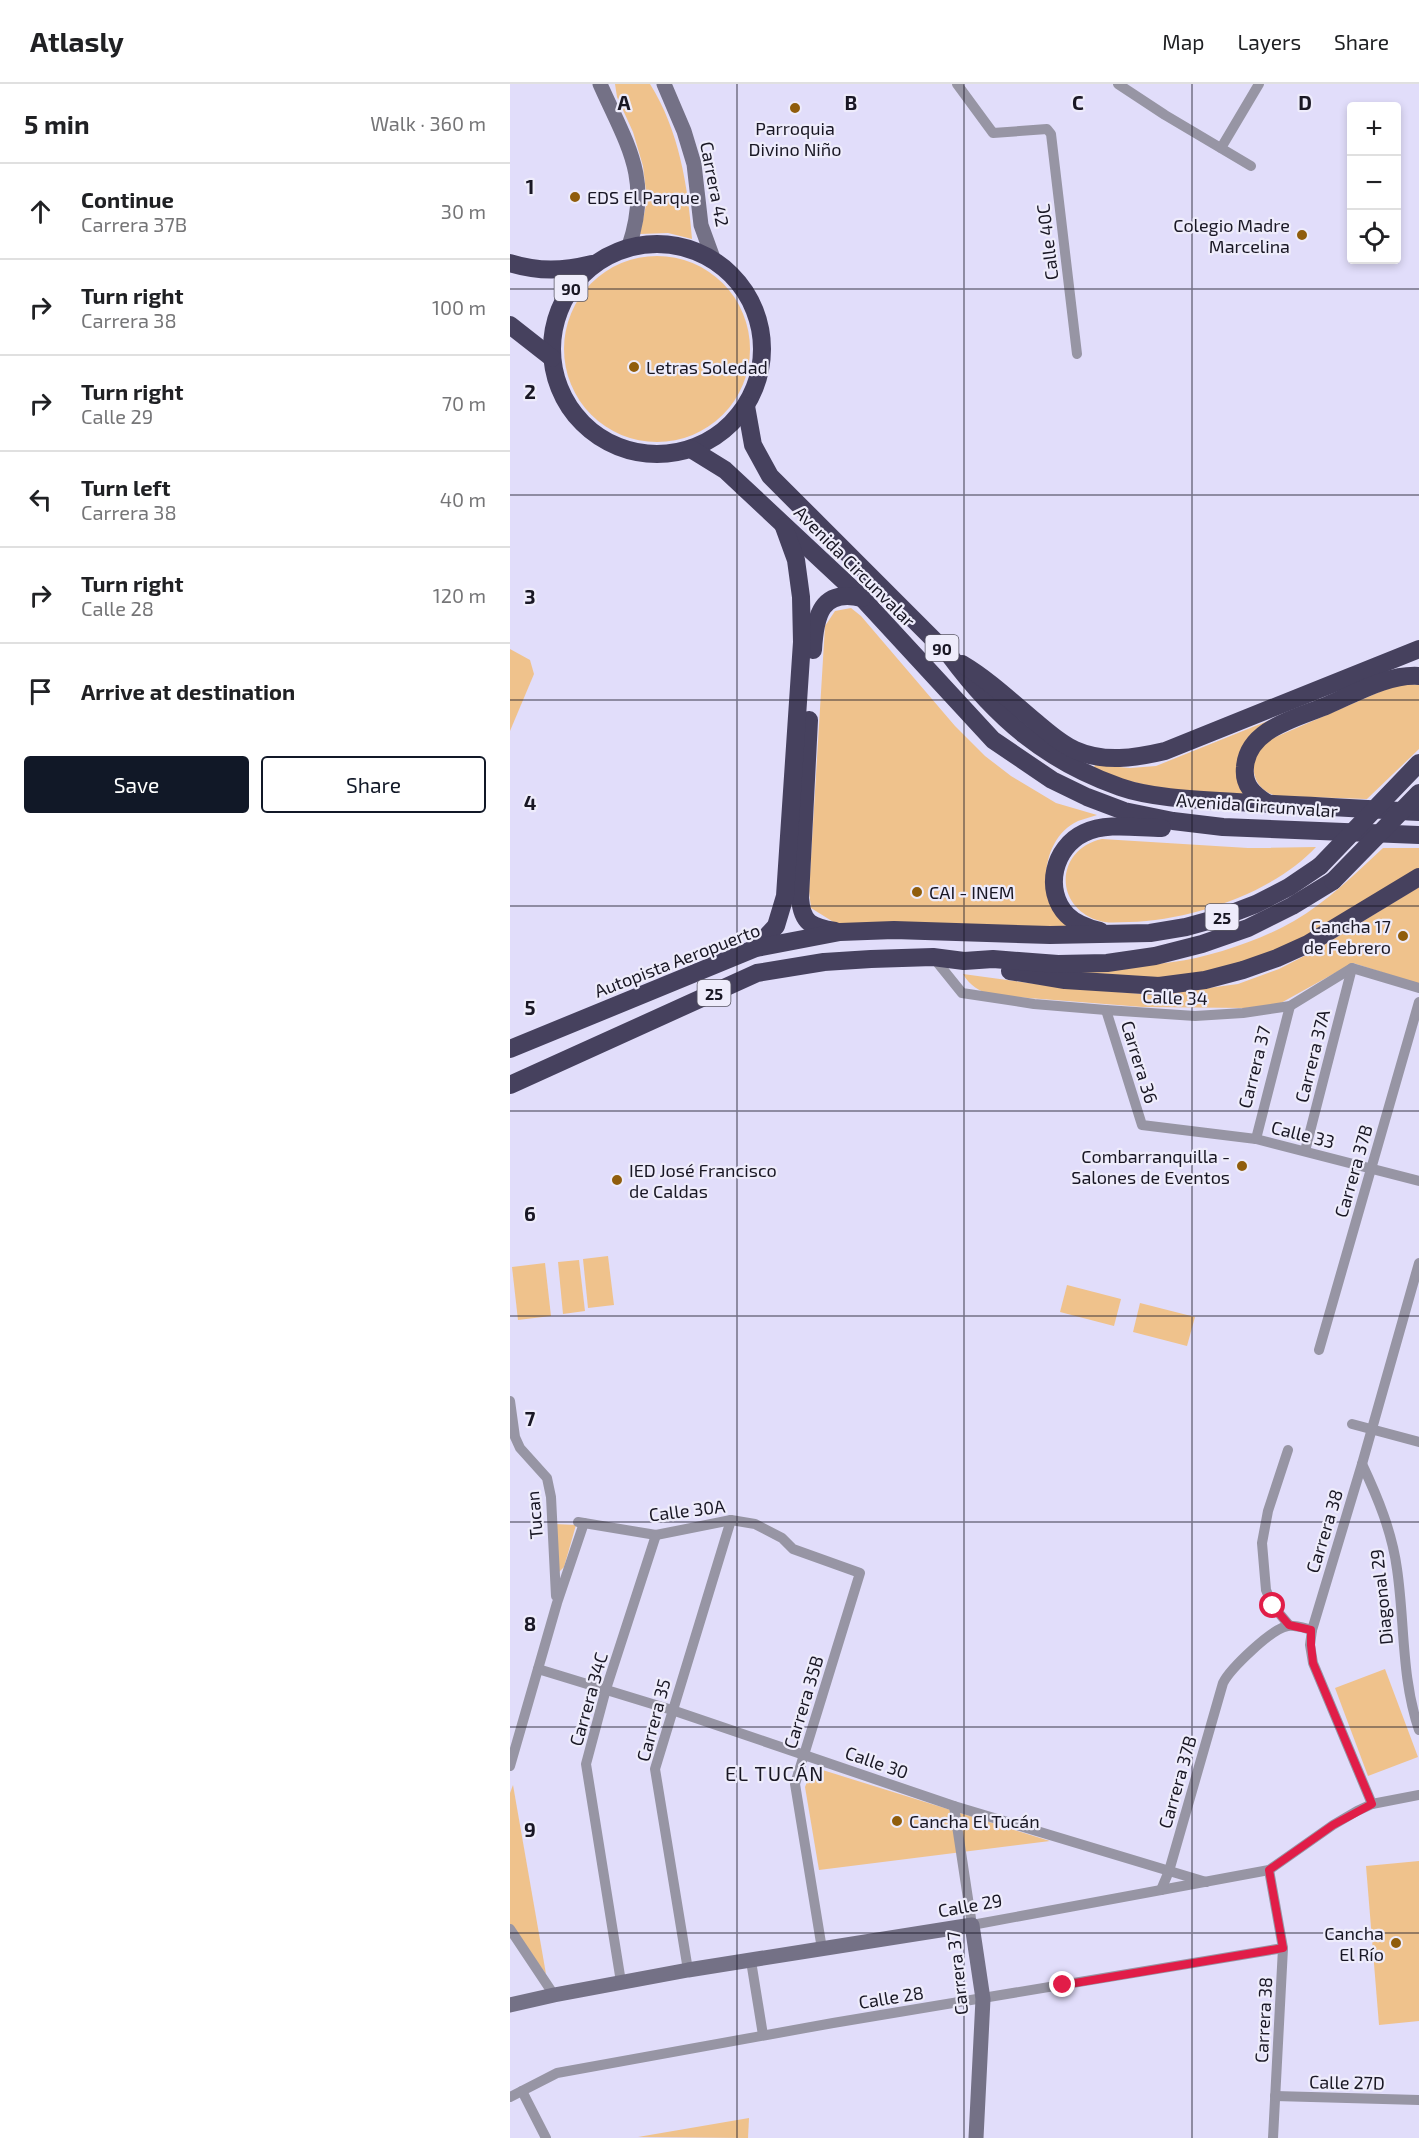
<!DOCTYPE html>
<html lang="en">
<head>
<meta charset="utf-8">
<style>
  body { margin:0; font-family:"Exo 2",sans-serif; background:#f2f2f2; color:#202124 }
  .controls { position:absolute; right:18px; top:18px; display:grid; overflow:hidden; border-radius:6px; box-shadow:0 3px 9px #0003 }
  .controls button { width:54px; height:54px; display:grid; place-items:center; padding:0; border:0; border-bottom:2px solid #e0e0e0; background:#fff; color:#202124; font:30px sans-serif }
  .stop { position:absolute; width:18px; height:18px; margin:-14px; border:4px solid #e11d48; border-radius:50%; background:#fff }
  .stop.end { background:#e11d48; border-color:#fff; box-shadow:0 2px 6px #0008 }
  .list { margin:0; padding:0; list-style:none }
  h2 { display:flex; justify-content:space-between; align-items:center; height:78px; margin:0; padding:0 24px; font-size:26px }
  h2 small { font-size:20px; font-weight:400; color:#757577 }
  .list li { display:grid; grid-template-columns:39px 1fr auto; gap:18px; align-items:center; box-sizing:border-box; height:96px; padding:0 24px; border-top:2px solid #e0e0e0 }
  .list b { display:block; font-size:22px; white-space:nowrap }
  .list p { margin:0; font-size:20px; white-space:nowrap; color:#757577 }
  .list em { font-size:20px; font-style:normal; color:#757577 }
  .actions { display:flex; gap:12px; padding:18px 24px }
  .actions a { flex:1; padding:14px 0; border:2px solid #111827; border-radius:6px; text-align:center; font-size:21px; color:#111827 }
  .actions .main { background:#111827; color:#fff }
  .icon { flex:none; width:33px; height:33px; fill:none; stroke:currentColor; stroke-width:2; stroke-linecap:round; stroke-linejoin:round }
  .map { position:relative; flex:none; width:909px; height:2054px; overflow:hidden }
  header { display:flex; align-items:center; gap:36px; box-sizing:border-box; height:84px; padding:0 30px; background:#fff; border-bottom:2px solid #e0e0e0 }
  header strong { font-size:28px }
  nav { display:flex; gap:33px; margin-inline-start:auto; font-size:21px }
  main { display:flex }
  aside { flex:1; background:#fff }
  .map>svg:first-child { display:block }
</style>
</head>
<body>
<header>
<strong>Atlasly</strong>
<nav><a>Map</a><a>Layers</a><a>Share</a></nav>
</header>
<main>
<aside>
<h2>5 min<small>Walk · 360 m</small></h2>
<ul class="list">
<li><svg class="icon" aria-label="ahead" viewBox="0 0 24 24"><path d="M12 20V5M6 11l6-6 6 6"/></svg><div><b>Continue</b><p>Carrera 37B</p></div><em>30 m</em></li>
<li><svg class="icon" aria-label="right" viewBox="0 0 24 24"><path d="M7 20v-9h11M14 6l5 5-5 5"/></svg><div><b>Turn right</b><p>Carrera 38</p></div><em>100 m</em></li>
<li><svg class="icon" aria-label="right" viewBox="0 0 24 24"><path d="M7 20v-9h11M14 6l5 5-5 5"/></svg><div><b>Turn right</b><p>Calle 29</p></div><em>70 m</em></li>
<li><svg class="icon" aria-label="left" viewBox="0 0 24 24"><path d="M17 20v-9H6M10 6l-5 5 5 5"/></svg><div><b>Turn left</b><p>Carrera 38</p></div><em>40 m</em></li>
<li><svg class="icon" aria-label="right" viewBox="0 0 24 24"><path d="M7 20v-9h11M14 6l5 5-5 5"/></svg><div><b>Turn right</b><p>Calle 28</p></div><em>120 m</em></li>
<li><svg class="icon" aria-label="arrive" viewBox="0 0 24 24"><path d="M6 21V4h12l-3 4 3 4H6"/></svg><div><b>Arrive at destination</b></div></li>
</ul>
<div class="actions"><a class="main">Save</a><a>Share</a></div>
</aside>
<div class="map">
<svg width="909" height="2054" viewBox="0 0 909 2054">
  <rect width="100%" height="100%" fill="#e1ddfa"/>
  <g fill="#efc28c">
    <path d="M105 0H140C169 46 178 102 182 155L158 149 130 150 137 116 133 82 123 48 107 13Z"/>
    <circle cx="147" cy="265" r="93"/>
    <path d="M341 524 351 532 445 642 475 672 501 692 546 719 587 731C581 733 574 735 568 737 540 750 530 787 540 815 543 825 551 834 557 843L325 839 301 824 299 807 315 542 325 527Z"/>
    <path d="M0 565 20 576 24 590 0 647Z"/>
    <path d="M899 600 909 601V665L857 715 767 712C746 707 737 686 749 666 751 663 756 659 759 656L881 603Z"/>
    <path d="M765 634 735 660 748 717 640 702 615 696 583 685 585 681 620 684 646 682Z"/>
    <path d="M592 755 738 764 806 763C763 809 682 836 619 838 608 838 597 840 587 836 543 821 546 765 592 755Z"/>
    <path d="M873 764H909V786L780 861 713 886 649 896 497 882C549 882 612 886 663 878 701 873 751 856 784 837 818 817 845 790 873 764Z"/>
    <path d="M909 803V900L843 879 769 920 736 924 633 923 482 911C469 907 460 902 453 890L556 904 647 911 728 900 769 885 806 866Z"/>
    <path d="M98 1172 104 1221 78 1224 73 1175Z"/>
    <path d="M69 1176 75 1227 53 1230 48 1178Z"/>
    <path d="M35 1179 41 1232 8 1236 2 1183Z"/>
    <path d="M557 1201 611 1215 604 1242 550 1228Z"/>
    <path d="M630 1219 685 1233 677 1262 623 1248Z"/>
    <path d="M44 1440 66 1441 54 1483 48 1489Z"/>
    <path d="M875 1585 908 1673 858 1692 825 1604Z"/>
    <path d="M303 1683 540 1757 309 1786 295 1703Z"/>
    <path d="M3 1701 36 1890 0 1840V1709Z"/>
    <path d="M909 1777V1937L869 1941 856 1782Z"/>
    <path d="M239 2034 238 2054 128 2053Z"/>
  </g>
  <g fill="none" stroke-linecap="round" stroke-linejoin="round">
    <g stroke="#9795a4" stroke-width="10">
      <path d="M447 0 483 49 537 45 541 50 567 270"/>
      <path d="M608 0 655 31 741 82"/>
      <path d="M711 64 749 0"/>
      <path d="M423 873 452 909 524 920 596 926 685 932 733 929 780 922 842 884 909 904"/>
      <path d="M596 926 632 1041 746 1055 909 1097"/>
      <path d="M746 1055 780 922"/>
      <path d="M795 1067 842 884"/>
      <path d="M809 1266 909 918"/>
      <path d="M0 1317 5 1353 10 1364 37 1394 41 1413 46 1512"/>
      <path d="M842 1340 909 1358"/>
      <path d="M778 1366 758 1427 752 1459 756 1506 763 1522 779 1541"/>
      <path d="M852 1380C868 1414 882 1448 887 1485 895 1539 891 1593 909 1646"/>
      <path d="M68 1438 146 1451 221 1436 245 1440 272 1454 283 1465 350 1489 285 1700 312 1865"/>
      <path d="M28 1585 162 1626 444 1722 696 1798"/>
      <path d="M0 1682 47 1519 74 1439"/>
      <path d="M862 1720 803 1579 800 1561 802 1546 852 1380 909 1179"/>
      <path d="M444 1722 462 1841 759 1786 823 1741 847 1727 862 1720 909 1711"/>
      <path d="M759 1786 773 1864 763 2054"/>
      <path d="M651 1806 659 1787 713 1599C720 1585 762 1544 778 1542 785 1541 794 1544 802 1546"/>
      <path d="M0 1845 44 1911"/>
      <path d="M241 1877 253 1951"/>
      <path d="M178 1886 145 1685 221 1436"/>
      <path d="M111 1898 76 1680 96 1605 146 1451"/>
      <path d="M12 2007 36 2054"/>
      <path d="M765 2012 909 2016"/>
      <path d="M0 2013 47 1989 323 1939 773 1864"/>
    </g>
    <g stroke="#747186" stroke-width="15">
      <path d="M90 0C117 61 142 94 119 162"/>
      <path d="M154 0 174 47 184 80 191 141 203 174"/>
      <path d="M0 1921 44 1911 178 1886 462 1841 473 1915 466 2054"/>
    </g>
    <g stroke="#46415e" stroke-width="18">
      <circle cx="147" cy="265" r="105"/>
      <path d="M0 179C29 188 53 187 82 180"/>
      <path d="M0 241 42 274"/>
      <path d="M236 322 243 361 260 392 440 572C486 634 536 677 610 703 647 716 702 716 741 719 797 721 853 725 909 728"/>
      <path d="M181 365 215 386 352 514 483 656 542 696 577 713 614 727 663 737 713 743 909 751"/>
      <path d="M303 566C305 532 311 504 352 514"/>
      <path d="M452 580C479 596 503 619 527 639 539 649 551 660 565 666 594 679 625 674 655 667L909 565"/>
      <path d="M299 636 290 814C292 839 301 843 325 847"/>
      <path d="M757 719C743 710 733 701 735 683 738 644 788 634 818 621 846 609 878 590 909 592"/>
      <path d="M590 847C578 844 565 839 557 831 533 806 544 763 574 749 597 738 627 744 652 744"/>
      <path d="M246 864 266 842 275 812 292 558 291 513 286 476 274 443"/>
      <path d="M500 887 555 896 649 902 695 896 733 886 767 874 798 860 909 793"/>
      <path d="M0 965 246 864 330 848 384 846 540 851 640 849 676 843 712 833 746 820 779 803 810 782"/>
      <path d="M0 1001 247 889 314 878 361 875 423 873 454 877 483 875 548 880 597 879 645 872 692 860 738 844 782 822 823 797"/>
    </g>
    <g stroke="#46415e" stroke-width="18">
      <path d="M810 782 909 679"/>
      <path d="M823 797 909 709"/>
    </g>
  </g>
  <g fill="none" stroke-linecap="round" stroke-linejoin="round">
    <path stroke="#e11d48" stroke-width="8" d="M553 1901 773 1864 759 1786 823 1741 862 1720 803 1579 801 1561V1546L779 1541 763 1522"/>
  </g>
  <path fill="none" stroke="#191724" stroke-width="1.5" stroke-opacity="0.55" d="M227 0V2054M454 0V2054M682 0V2054M0 205H909M0 411H909M0 616H909M0 822H909M0 1027H909M0 1232H909M0 1438H909M0 1643H909M0 1849H909"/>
  <g fill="#905d0c" stroke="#eeecfb" stroke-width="2">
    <circle cx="285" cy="24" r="6"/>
    <circle cx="65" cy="113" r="6"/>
    <circle cx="792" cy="151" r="6"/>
    <circle cx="124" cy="283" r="6"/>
    <circle cx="407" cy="808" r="6"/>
    <circle cx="893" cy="852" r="6"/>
    <circle cx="732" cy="1082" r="6"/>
    <circle cx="107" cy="1096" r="6"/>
    <circle cx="387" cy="1737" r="6"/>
    <circle cx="886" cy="1859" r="6"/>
  </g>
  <g text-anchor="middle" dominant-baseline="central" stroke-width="4.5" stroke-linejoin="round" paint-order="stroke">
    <g fill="#eeecfb" stroke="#595764" stroke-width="1.5">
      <rect x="44.5" y="191" width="33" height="26" rx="4.5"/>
      <rect x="415.5" y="551" width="33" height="26" rx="4.5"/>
      <rect x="695.5" y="820" width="33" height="26" rx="4.5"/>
      <rect x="187.5" y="896" width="33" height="26" rx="4.5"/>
    </g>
    <g font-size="16" font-weight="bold" fill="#191724">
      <text x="61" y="204">90</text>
      <text x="432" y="564">90</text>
      <text x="712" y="833">25</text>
      <text x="204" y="909">25</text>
    </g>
    <g font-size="18" fill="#191724" stroke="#eeecfb" text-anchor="start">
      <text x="285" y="44" text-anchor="middle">Parroquia<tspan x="285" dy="21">Divino Niño</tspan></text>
      <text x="77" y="113">EDS El Parque</text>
      <text x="780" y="141" text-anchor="end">Colegio Madre<tspan x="780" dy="21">Marcelina</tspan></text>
      <text x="136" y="283">Letras Soledad</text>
      <text x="419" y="808">CAI - INEM</text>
      <text x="881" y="842" text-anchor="end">Cancha 17<tspan x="881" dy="21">de Febrero</tspan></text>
      <text x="720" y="1072" text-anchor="end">Combarranquilla -<tspan x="720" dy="21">Salones de Eventos</tspan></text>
      <text x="119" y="1086">IED José Francisco<tspan x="119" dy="21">de Caldas</tspan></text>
      <text x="399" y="1737">Cancha El Tucán</text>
      <text x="874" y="1849" text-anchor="end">Cancha<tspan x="874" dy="21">El Río</tspan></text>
    </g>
    <g font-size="18" fill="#191724" stroke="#eeecfb">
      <text transform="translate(205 100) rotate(79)">Carrera 42</text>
      <text transform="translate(537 158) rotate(-97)">Calle 40C</text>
      <text transform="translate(345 482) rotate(45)">Avenida Circunvalar</text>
      <text transform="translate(747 721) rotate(4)">Avenida Circunvalar</text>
      <text transform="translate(167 876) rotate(-21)">Autopista Aeropuerto</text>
      <text transform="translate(665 913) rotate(2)">Calle 34</text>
      <text transform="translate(802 972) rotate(-76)">Carrera 37A</text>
      <text transform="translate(630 978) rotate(73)">Carrera 36</text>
      <text transform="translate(744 983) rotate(-76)">Carrera 37</text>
      <text transform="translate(793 1050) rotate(14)">Calle 33</text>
      <text transform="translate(843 1087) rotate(-74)">Carrera 37B</text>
      <text transform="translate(177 1426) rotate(-7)">Calle 30A</text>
      <text transform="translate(24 1431) rotate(-95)">Tucan</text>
      <text transform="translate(814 1447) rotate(-73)">Carrera 38</text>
      <text transform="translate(871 1513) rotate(-96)">Diagonal 29</text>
      <text transform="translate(78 1615) rotate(-74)">Carrera 34C</text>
      <text transform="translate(293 1618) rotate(-73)">Carrera 35B</text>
      <text transform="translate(143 1636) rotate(-75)">Carrera 35</text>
      <text transform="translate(367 1678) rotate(19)">Calle 30</text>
      <text transform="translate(667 1698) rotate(-74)">Carrera 37B</text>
      <text transform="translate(460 1821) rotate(-10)">Calle 29</text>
      <text transform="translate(447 1889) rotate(-96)">Carrera 37</text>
      <text transform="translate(381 1913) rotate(-9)">Calle 28</text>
      <text transform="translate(753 1936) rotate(-87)">Carrera 38</text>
      <text transform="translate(837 1998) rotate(1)">Calle 27D</text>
    </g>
    <g font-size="20" letter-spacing="1.5" fill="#191724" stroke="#eeecfb">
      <text x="265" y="1689">EL TUCÁN</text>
    </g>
  </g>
  <g font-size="20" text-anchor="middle" font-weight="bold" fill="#191724" stroke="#eeecfb" stroke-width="4.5" stroke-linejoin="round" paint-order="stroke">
    <text x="114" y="26">A</text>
    <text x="341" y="26">B</text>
    <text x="568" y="26">C</text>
    <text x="795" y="26">D</text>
    <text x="20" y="110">1</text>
    <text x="20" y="315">2</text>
    <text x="20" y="520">3</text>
    <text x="20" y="726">4</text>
    <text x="20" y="931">5</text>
    <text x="20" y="1137">6</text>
    <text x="20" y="1342">7</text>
    <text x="20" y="1547">8</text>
    <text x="20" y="1753">9</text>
  </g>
</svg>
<div class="controls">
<button>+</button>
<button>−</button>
<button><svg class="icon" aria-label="locate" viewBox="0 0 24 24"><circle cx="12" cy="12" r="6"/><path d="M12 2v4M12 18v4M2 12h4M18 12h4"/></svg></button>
</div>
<div class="stop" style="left:763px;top:1522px"></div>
<div class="stop end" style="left:553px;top:1901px"></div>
</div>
</main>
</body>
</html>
